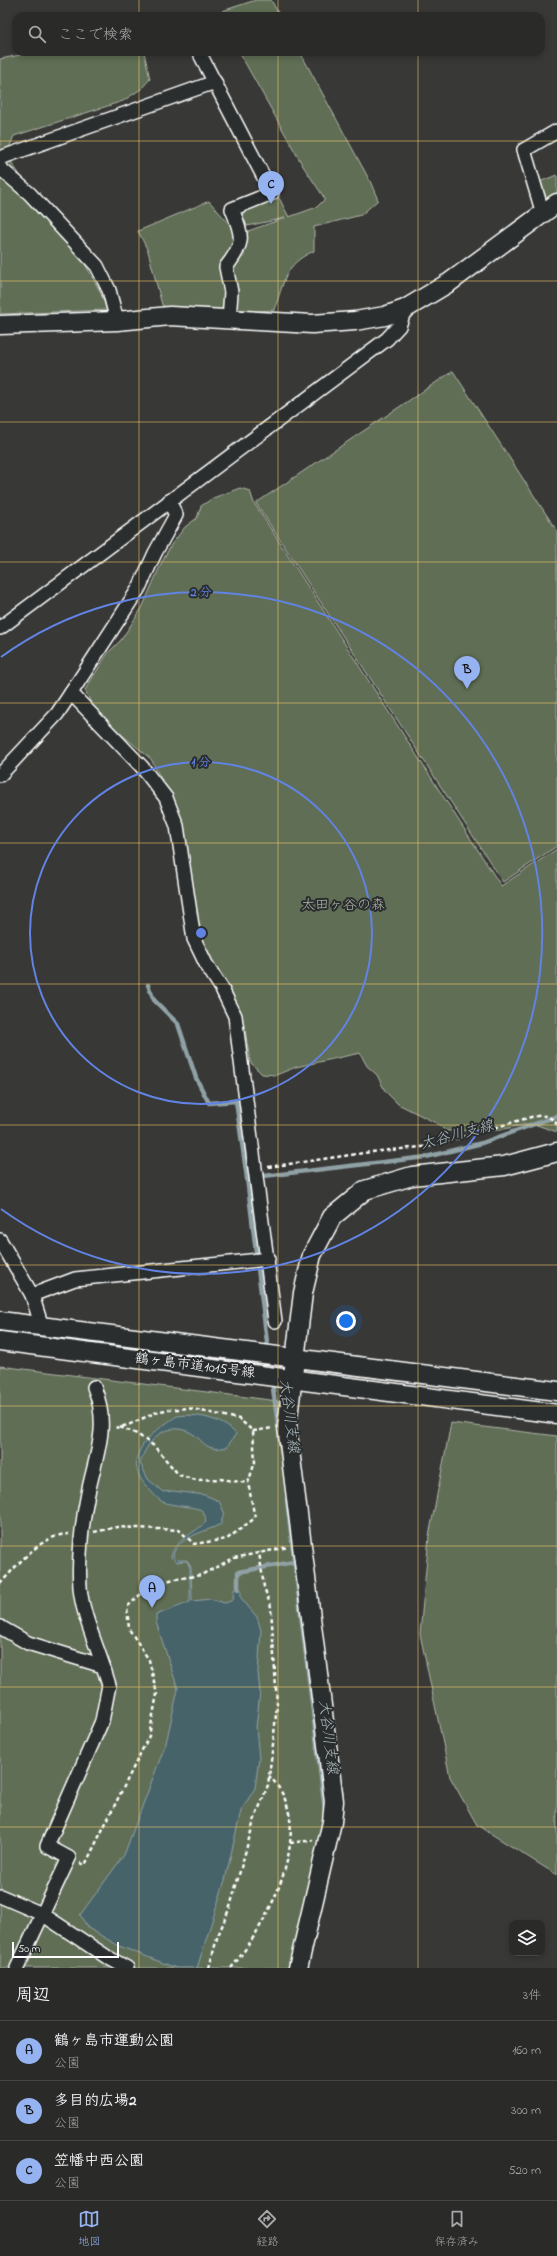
<!DOCTYPE html>
<html lang="ja">
<head>
<meta charset="utf-8">
<style>
  body { margin:0; font-family:"Indie Flower","Klee One",sans-serif; background:#363634; color:#f1f3f6 }
  .controls { position:absolute; right:12px; bottom:12px; display:grid; overflow:hidden; border-radius:8px; box-shadow:0 2px 6px #0003 }
  .controls button { width:36px; height:36px; display:grid; place-items:center; padding:0; border:0; border-bottom:1px solid #464645; background:#2a2a28; color:#f1f3f6; font:20px sans-serif }
  .scale { position:absolute; left:12px; bottom:10px; width:107px; box-sizing:border-box; padding-left:4px; border:2px solid #fff; border-top:0; font-size:11px; line-height:14px; white-space:nowrap; color:#fff; -webkit-text-stroke:3px #2a2d2e; paint-order:stroke }
  .you { position:absolute; left:346px; top:1321px; width:14px; height:14px; margin:-10px; border:3px solid #fff; border-radius:50%; background:#1a73e8; box-shadow:0 0 0 6px #1a73e833 }
  .badge { display:grid; place-items:center; width:26px; height:26px; border-radius:50%; background:#95b2f1; color:#111; font-size:13px; font-weight:700 }
  .pin { position:absolute; translate:-50% -33px; filter:drop-shadow(0 1px 2px #0008) }
  .pin::after { content:''; position:absolute; top:21px; width:14px; height:12px; background:inherit; clip-path:polygon(0 0,100% 0,50% 100%) }
  .list { margin:0; padding:0; list-style:none }
  h2 { display:flex; justify-content:space-between; align-items:center; height:52px; margin:0; padding:0 16px; font-size:17px }
  h2 small { font-size:13px; font-weight:400; color:#a5a7a8 }
  .list li { display:grid; grid-template-columns:26px 1fr auto; gap:12px; align-items:center; box-sizing:border-box; height:60px; padding:0 16px; border-top:1px solid #464645 }
  .list b { display:block; font-size:15px; white-space:nowrap }
  .list p { margin:0; font-size:13px; white-space:nowrap; color:#a5a7a8 }
  .list em { font-size:13px; font-style:normal; color:#a5a7a8 }
  .icon { flex:none; width:22px; height:22px; fill:none; stroke:currentColor; stroke-width:2; stroke-linecap:round; stroke-linejoin:round }
  .map { position:relative; flex:none; width:557px; height:1968px; overflow:hidden }
  .search { position:absolute; background:#2a2a28; box-shadow:0 2px 6px #0003; left:12px; right:12px; top:12px; height:44px; display:flex; align-items:center; gap:10px; box-sizing:border-box; padding:0 14px; border-radius:12px; color:#a5a7a8; font-size:15px }
  .sheet { height:232px; background:#2a2a28 }
  nav { display:flex; justify-content:space-around; align-items:center; box-sizing:border-box; height:56px; border-top:1px solid #464645; background:#2a2a28; font-size:11px; color:#a5a7a8 }
  nav a { display:grid; justify-items:center; gap:2px }
  nav .on { color:#95b2f1 }
  .map>svg:first-child { display:block }
</style>
</head>
<body>
<div class="map">
<svg width="557" height="1968" viewBox="0 0 557 1968">
  <rect width="100%" height="100%" fill="#383836"/>
  <filter id="ink" filterUnits="userSpaceOnUse"><feTurbulence type="fractalNoise" baseFrequency=".025" numOctaves="2"/><feDisplacementMap in="SourceGraphic" scale="8" xChannelSelector="R" yChannelSelector="G"/><feConvolveMatrix kernelMatrix="1 2 1 2 8 2 1 2 1" color-interpolation-filters="sRGB"/></filter>
  <g filter="url(#ink)">
    <g fill="#616e55" stroke="#b0b6aa">
      <path d="M256 0H271L280 16H224L222 11Z"/>
      <path d="M36 52H144L150 79 141 89 123 101 14 136 6 155 25 182 27 202 84 262 100 291 107 310 0 314V59Z"/>
      <path d="M239 52H300L370 181 378 200 361 215 314 227V251C284 264 285 281 274 310L256 311 236 309 232 273 236 263 244 256 248 231 285 218 247 226 241 212 278 196 289 217 317 207 325 199 303 166Z"/>
      <path d="M557 175V192L550 198 542 196 539 182Z"/>
      <path d="M209 201 232 227 235 244 223 309C203 313 180 315 162 305L148 251 138 231Z"/>
      <path d="M453 371 557 531V846L503 882 256 503Z"/>
      <path d="M240 488 250 491 254 503 501 886 557 849V1132L531 1123 500 1130 445 1131 438 1124 398 1104 385 1091 377 1075 367 1066 360 1053 296 1067 276 1075 262 1074 250 1062 245 1029 234 1002 199 942 174 805 151 759 108 723 91 703 85 690 108 653 121 640 142 608 161 564 171 545 185 527 197 518 201 506 213 498Z"/>
      <path d="M0 1366 278 1401 331 1815 301 1968H0Z"/>
      <path d="M451 1423 557 1436V1875L477 1825 450 1777 420 1634 429 1536Z"/>
    </g>
    <path fill="#46646a" stroke="#90a2a6" d="M177 1416C197 1413 223 1419 236 1434L227 1447C202 1453 205 1438 187 1431 163 1422 146 1443 140 1463L148 1479 163 1492 173 1491 205 1495 219 1501 224 1512 221 1524C206 1532 176 1537 173 1556L177 1560H187L191 1567 192 1601 210 1599 225 1603 233 1600 234 1589H241V1598L257 1617 261 1630 258 1672 260 1692 256 1728 259 1758 255 1788 241 1811 225 1880 197 1968H176L119 1946 88 1928 80 1915 124 1855 166 1743 178 1689 156 1622V1615L190 1602V1568L187 1561 177 1562 171 1557C174 1539 196 1534 206 1521 205 1517 205 1512 201 1510 197 1507 173 1506 163 1502 157 1499 152 1492 147 1487 119 1457 152 1432 177 1416Z"/>
    <g fill="none" stroke-linecap="round" stroke-linejoin="round">
      <g stroke="#90a2a6" stroke-width="4.5">
        <path d="M148 985 154 1000 178 1024 196 1078 209 1103 236 1101 247 1178"/>
        <path d="M268 1350 247 1178 426 1157 482 1143 557 1116"/>
        <path d="M272 1381 281 1447"/>
        <path d="M287 1500 325 1810"/>
        <path d="M238 1589V1572L294 1562"/>
      </g>
      <defs>
        <g id="street">
          <path d="M201 56 272 193 232 209C243 236 245 243 226 267L231 292 229 320"/>
          <path d="M0 158 215 82"/>
          <path d="M0 168 30 194 97 266 109 290 117 321"/>
          <path d="M543 214 524 150 557 131"/>
          <path d="M0 628 387 339 399 326 405 309"/>
          <path d="M71 693 142 767 166 798 177 826 194 939 206 964 222 989 235 1016 275 1321"/>
          <path d="M0 775 57 714 71 693 139 588 155 553 176 515 169 501"/>
          <path d="M0 1240 32 1295"/>
          <path d="M42 1327 32 1295 75 1279 268 1259"/>
          <path d="M94 1387C110 1426 96 1454 88 1493 82 1521 78 1559 80 1587 82 1613 95 1641 103 1666"/>
          <path d="M0 1627 28 1643 103 1666 109 1685 102 1721 47 1846 69 1858 17 1968"/>
          <path d="M0 1896 42 1914 107 1957 127 1968"/>
        </g>
        <g id="secondary">
          <path d="M0 325 117 321 170 316 312 324 355 321 385 316 405 309 450 282 557 203"/>
          <path d="M0 1321 557 1391"/>
          <path d="M0 1341 557 1414"/>
          <path d="M298 1968 332 1822 334 1801 287 1426 303 1293 312 1255 332 1217 365 1190 412 1176 504 1166 557 1152"/>
        </g>
      </defs>
      <use href="#street" stroke="#fff" stroke-width="16"/>
      <use href="#secondary" stroke="#fff" stroke-width="21"/>
      <g stroke="#fff" stroke-width="2.5" stroke-dasharray="4 3" stroke-linecap="butt">
        <path d="M268 1167 371 1152 431 1146 531 1117C543 1115 550 1114 557 1125"/>
        <path d="M120 1427 137 1434 154 1446 179 1475 196 1480 220 1479 248 1483"/>
        <path d="M253 1431 273 1428"/>
        <path d="M94 1532 117 1527 179 1530 194 1544 227 1539 255 1518 248 1483 255 1462 253 1431 239 1419 188 1408 159 1411 128 1425 115 1428"/>
        <path d="M0 1584C17 1565 42 1534 69 1534"/>
        <path d="M290 1843 313 1840"/>
        <path d="M80 1863 85 1865 149 1736 157 1694 149 1660 129 1629 127 1607 143 1592 170 1580 201 1575 234 1558 288 1547"/>
        <path d="M209 1968 217 1938 230 1907 254 1821 268 1785 273 1744 277 1705 271 1607 264 1587 259 1552"/>
        <path d="M231 1968C268 1924 321 1826 269 1776"/>
      </g>
      <use href="#street" stroke="#2a2d2e" stroke-width="13"/>
      <use href="#secondary" stroke="#2a2d2e" stroke-width="18"/>
    </g>
  </g>
  <path fill="none" stroke="#ffd166" stroke-width="1" stroke-opacity="0.55" d="M139 0V16M278 0V16M418 0V16M139 52V1968M278 52V1968M418 52V1968M0 141H557M0 281H557M0 422H557M0 562H557M0 703H557M0 843H557M0 984H557M0 1125H557M0 1265H557M0 1406H557M0 1546H557M0 1687H557M0 1827H557"/>
  <g fill="none" stroke="#6183e4" stroke-width="2">
    <circle cx="201" cy="933" r="171"/>
    <path d="M1 657A341 341 0 1 1 1 1209"/>
  </g>
  <g text-anchor="middle" dominant-baseline="central" stroke-width="4" stroke-linejoin="round" paint-order="stroke">
    <g font-size="14" fill="#b0b6aa" stroke="#2a2d2e">
      <text x="343" y="905">太田ヶ谷の森</text>
    </g>
    <g font-size="14" fill="#fff" stroke="#2a2d2e">
      <text transform="translate(195 1366) rotate(7)">鶴ヶ島市道1015号線</text>
    </g>
    <g font-size="15" font-style="italic" fill="#acb9bc" stroke="#2a2d2e">
      <text transform="translate(457 1135) rotate(-15)">大谷川支線</text>
      <text transform="translate(289 1416) rotate(83)">大谷川支線</text>
      <text transform="translate(328 1737) rotate(83)">大谷川支線</text>
    </g>
  </g>
  <circle cx="201" cy="933" r="6" fill="#6183e4" stroke="#2a2d2e" stroke-width="2"/>
  <g font-size="12" text-anchor="middle" font-weight="bold" fill="#6183e4" stroke="#2a2d2e" stroke-width="4" stroke-linejoin="round" paint-order="stroke">
    <text x="201" y="596">2 分</text>
    <text x="201" y="766">1 分</text>
  </g>
</svg>
<div class="controls">
<button><svg class="icon" aria-label="layers" viewBox="0 0 24 24"><path d="M12 4l9 5-9 5-9-5zM3 14l9 5 9-5"/></svg></button>
</div>
<div class="scale">50 m</div>
<div class="you"></div>
<div class="pin badge" style="left:152px;top:1608px">A</div>
<div class="pin badge" style="left:467px;top:689px">B</div>
<div class="pin badge" style="left:271px;top:204px">C</div>
<div class="search"><svg class="icon" aria-label="search" viewBox="0 0 24 24"><circle cx="10" cy="10" r="6"/><path d="M15 15l6 6"/></svg>ここで検索</div>
</div>
<section class="sheet">
<h2>周辺<small>3件</small></h2>
<ul class="list">
<li><span class="badge">A</span><div><b>鶴ヶ島市運動公園</b><p>公園</p></div><em>160 m</em></li>
<li><span class="badge">B</span><div><b>多目的広場2</b><p>公園</p></div><em>300 m</em></li>
<li><span class="badge">C</span><div><b>笠幡中西公園</b><p>公園</p></div><em>520 m</em></li>
</ul>
</section>
<nav>
<a class="on"><svg class="icon" aria-label="map" viewBox="0 0 24 24"><path d="M3 6l6-2 6 2 6-2v14l-6 2-6-2-6 2zM9 4v14M15 6v14"/></svg>地図</a>
<a><svg class="icon" aria-label="directions" viewBox="0 0 24 24"><path d="M12 3l9 9-9 9-9-9zM9 14v-3h6M13 9l2 2-2 2"/></svg>経路</a>
<a><svg class="icon" aria-label="saved" viewBox="0 0 24 24"><path d="M7 4h10v16l-5-4-5 4z"/></svg>保存済み</a>
</nav>
</body>
</html>
